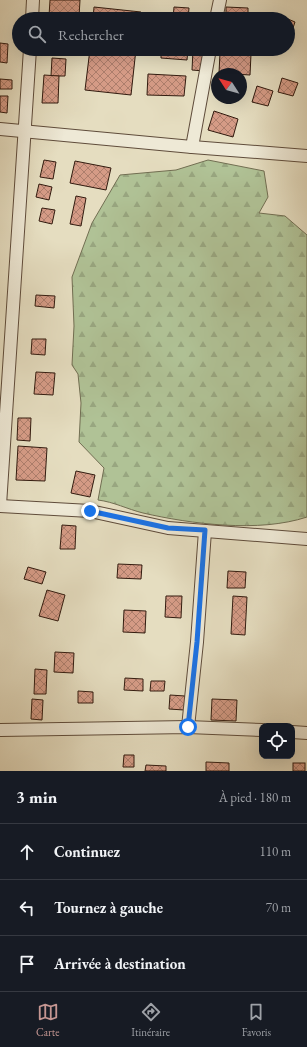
<!DOCTYPE html>
<html lang="fr">
<head>
<meta charset="utf-8">
<style>
  body { margin:0; font-family:"EB Garamond",serif; background:#20242c; color:#f1f3f6 }
  .controls { position:absolute; right:12px; bottom:12px; display:grid; overflow:hidden; border-radius:8px; box-shadow:0 4px 16px #0002 }
  .controls button { width:36px; height:36px; display:grid; place-items:center; padding:0; border:0; border-bottom:1px solid #363941; background:#171b24; color:#f1f3f6; font:20px sans-serif }
  .compass { position:absolute; left:211px; top:68px; width:36px; height:36px; border-radius:50%; background:#171b24; box-shadow:0 4px 16px #0002; rotate:306deg }
  .stop { position:absolute; width:12px; height:12px; margin:-9px; border:3px solid #1a73e8; border-radius:50%; background:#fff }
  .stop.end { background:#1a73e8; border-color:#fff; box-shadow:0 1px 4px #0008 }
  .list { margin:0; padding:0; list-style:none }
  h2 { display:flex; justify-content:space-between; align-items:center; height:52px; margin:0; padding:0 16px; font-size:17px }
  h2 small { font-size:13px; font-weight:400; color:#9ea1a6 }
  .list li { display:grid; grid-template-columns:26px 1fr auto; gap:12px; align-items:center; box-sizing:border-box; height:56px; padding:0 16px; border-top:1px solid #363941 }
  .list b { display:block; font-size:15px; white-space:nowrap }
  .list em { font-size:13px; font-style:normal; color:#9ea1a6 }
  .icon { flex:none; width:22px; height:22px; fill:none; stroke:currentColor; stroke-width:2; stroke-linecap:round; stroke-linejoin:round }
  .map { position:relative; flex:none; width:307px; height:771px; overflow:hidden }
  .search { position:absolute; background:#171b24; box-shadow:0 4px 16px #0002; left:12px; right:12px; top:12px; height:44px; display:flex; align-items:center; gap:10px; box-sizing:border-box; padding:0 14px; border-radius:22px; color:#9ea1a6; font-size:15px }
  .sheet { height:220px; background:#171b24 }
  nav { display:flex; justify-content:space-around; align-items:center; box-sizing:border-box; height:56px; border-top:1px solid #363941; background:#171b24; font-size:11px; color:#9ea1a6 }
  nav a { display:grid; justify-items:center; gap:2px }
  nav .on { color:#c59692 }
  .map>svg:first-child { display:block }
</style>
</head>
<body>
<div class="map">
<svg width="307" height="771" viewBox="0 0 307 771">
  <defs>
    <pattern id="forest-firs" width="22" height="20" patternUnits="userSpaceOnUse"><rect width="22" height="20" fill="#b0c296"/><path d="M5 1l3.5 6h-7zM16 11l3.5 6h-7z" fill="#98a680"/></pattern>
    <pattern id="building-cross-hatch" width="8" height="8" patternUnits="userSpaceOnUse"><rect width="8" height="8" fill="#d59b86"/><path d="M0 0l8 8M0 8l8-8" fill="none" stroke="#ad7e6c"/></pattern>
  </defs>
  <rect width="100%" height="100%" fill="#e5ddc0"/>
  <filter id="stains"><feTurbulence type="fractalNoise" baseFrequency=".005" numOctaves="4"/><feColorMatrix values="0 0 0 0 .2 0 0 0 0 .09 0 0 0 0 .02 0 0 0 .5 -.17"/></filter>
  <radialGradient id="worn" r=".72"><stop offset=".6" stop-color="#630" stop-opacity="0"/><stop offset="1" stop-color="#630" stop-opacity=".3"/></radialGradient>
  <path fill="url(#forest-firs)" stroke="#716e52" d="M208 160 264 171 268 197 259 213 285 216 307 235V517C259 533 191 524 143 513 127 509 114 502 98 500L104 468 79 442 81 403 78 374 72 365 74 326 72 277 92 223 120 175 176 170Z"/>
  <g fill="url(#building-cross-hatch)" stroke="#321b0f">
    <path d="M50 0H80L79 17 49 16Z"/>
    <path d="M94 7 141 12 140 19H93Z"/>
    <path d="M174 7 189 8 188 19H173Z"/>
    <path d="M226 7 248 8V19H226Z"/>
    <path d="M288 19 295 22 289 40H288Z"/>
    <path d="M0 43 8 44 7 63 0 62Z"/>
    <path d="M90 49H136L131 95 85 90Z"/>
    <path d="M161 49H188L187 60 161 58Z"/>
    <path d="M193 50 205 51 204 71 192 70Z"/>
    <path d="M220 53 251 54 250 75 219 73Z"/>
    <path d="M52 58 66 59 65 76H51Z"/>
    <path d="M148 74 186 76 184 96 147 95Z"/>
    <path d="M44 75 59 76 58 103H42Z"/>
    <path d="M282 78 298 83 293 96 278 92Z"/>
    <path d="M0 79 12 80V89H0Z"/>
    <path d="M257 86 273 91 268 106 252 102Z"/>
    <path d="M0 96H8L7 113 0 112Z"/>
    <path d="M214 111 238 119 233 137 208 130Z"/>
    <path d="M44 160 56 162 53 179 40 177Z"/>
    <path d="M75 161 111 168 106 190 70 183Z"/>
    <path d="M39 184 52 187 49 200 36 197Z"/>
    <path d="M76 196 86 198 81 226 70 224Z"/>
    <path d="M42 208 55 210 52 224 39 221Z"/>
    <path d="M36 295 55 296 54 308 35 306Z"/>
    <path d="M32 339H46L45 355 31 354Z"/>
    <path d="M36 372 55 373 53 395 34 394Z"/>
    <path d="M18 418H31L30 441 17 440Z"/>
    <path d="M18 446 47 448 45 481 16 480Z"/>
    <path d="M76 471 95 475 90 497 71 493Z"/>
    <path d="M62 525 76 526 75 549H60Z"/>
    <path d="M118 564 142 565 141 579 117 578Z"/>
    <path d="M28 567 46 572 42 584 24 579Z"/>
    <path d="M228 571 246 572 245 588H227Z"/>
    <path d="M47 590 65 595 58 621 39 616Z"/>
    <path d="M166 596H182L181 618 165 617Z"/>
    <path d="M233 596 247 597 245 635 231 634Z"/>
    <path d="M124 610 146 611 145 633 123 632Z"/>
    <path d="M55 652 74 653 73 673 54 672Z"/>
    <path d="M35 669 47 670 46 694H34Z"/>
    <path d="M125 678 143 679V691L124 690Z"/>
    <path d="M151 681H165L164 691H150Z"/>
    <path d="M78 691 93 692V703H78Z"/>
    <path d="M170 695 185 696 184 710 169 709Z"/>
    <path d="M32 699 43 700 42 720 31 719Z"/>
    <path d="M212 699 237 700 236 721 211 720Z"/>
    <path d="M124 755H134V767H123Z"/>
    <path d="M206 762 229 763V771H206Z"/>
    <rect x="293" y="763" width="12" height="8"/>
    <path d="M146 765 166 766V771H145Z"/>
  </g>
  <g fill="none" stroke-linecap="round" stroke-linejoin="round">
    <defs>
      <g id="minor">
        <path d="M32 19 33 0"/>
        <path d="M216 19 220 0"/>
        <path d="M0 129 192 147 307 156"/>
        <path d="M192 147 210 49"/>
        <path d="M0 505 30 49"/>
        <path d="M0 506 90 511 168 528 307 539"/>
        <path d="M188 727 197 642 205 531"/>
        <path d="M0 730 188 727 262 730"/>
        <path d="M292 732 307 733"/>
      </g>
    </defs>
    <use href="#minor" stroke="#5f4c3b" stroke-width="14"/>
    <use href="#minor" stroke="#eee9d6" stroke-width="12"/>
  </g>
  <g fill="none" stroke-linecap="round" stroke-linejoin="round">
    <path stroke="#1a73e8" stroke-width="5" d="M90 511 168 528 205 530 197 642 188 727"/>
  </g>
  <rect width="100%" height="100%" filter="url(#stains)"/>
  <rect width="100%" height="100%" fill="url(#worn)"/>
</svg>
<div class="controls">
<button><svg class="icon" aria-label="locate" viewBox="0 0 24 24"><circle cx="12" cy="12" r="6"/><path d="M12 2v4M12 18v4M2 12h4M18 12h4"/></svg></button>
</div>
<svg class="compass" viewBox="-18 -18 36 36"><path d="M0-13l5 13h-10z" fill="#e53935"/><path d="M0 13l5-13h-10z" fill="#9ea1a6"/></svg>
<div class="stop" style="left:188px;top:727px"></div>
<div class="stop end" style="left:90px;top:511px"></div>
<div class="search"><svg class="icon" aria-label="search" viewBox="0 0 24 24"><circle cx="10" cy="10" r="6"/><path d="M15 15l6 6"/></svg>Rechercher</div>
</div>
<section class="sheet">
<h2>3 min<small>À pied · 180 m</small></h2>
<ul class="list">
<li><svg class="icon" aria-label="ahead" viewBox="0 0 24 24"><path d="M12 20V5M6 11l6-6 6 6"/></svg><div><b>Continuez</b></div><em>110 m</em></li>
<li><svg class="icon" aria-label="left" viewBox="0 0 24 24"><path d="M17 20v-9H6M10 6l-5 5 5 5"/></svg><div><b>Tournez à gauche</b></div><em>70 m</em></li>
<li><svg class="icon" aria-label="arrive" viewBox="0 0 24 24"><path d="M6 21V4h12l-3 4 3 4H6"/></svg><div><b>Arrivée à destination</b></div></li>
</ul>
</section>
<nav>
<a class="on"><svg class="icon" aria-label="map" viewBox="0 0 24 24"><path d="M3 6l6-2 6 2 6-2v14l-6 2-6-2-6 2zM9 4v14M15 6v14"/></svg>Carte</a>
<a><svg class="icon" aria-label="directions" viewBox="0 0 24 24"><path d="M12 3l9 9-9 9-9-9zM9 14v-3h6M13 9l2 2-2 2"/></svg>Itinéraire</a>
<a><svg class="icon" aria-label="saved" viewBox="0 0 24 24"><path d="M7 4h10v16l-5-4-5 4z"/></svg>Favoris</a>
</nav>
</body>
</html>
